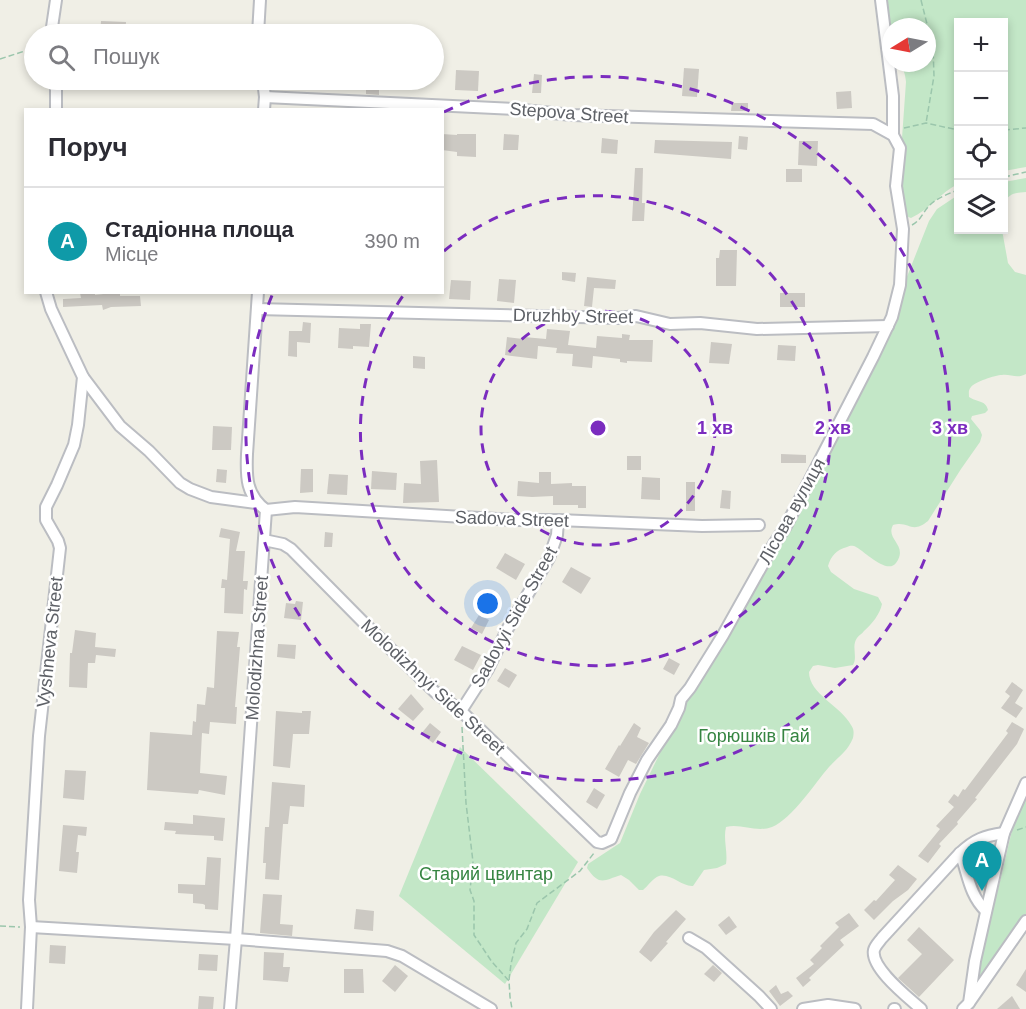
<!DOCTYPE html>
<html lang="uk">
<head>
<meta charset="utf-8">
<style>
  body { margin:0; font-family:Arial,sans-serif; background:#f2f2f3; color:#2b2b33 }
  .controls { position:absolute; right:18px; top:18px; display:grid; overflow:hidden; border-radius:0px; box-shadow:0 3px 9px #0003 }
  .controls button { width:54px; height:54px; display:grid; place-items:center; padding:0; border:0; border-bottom:2px solid #e1e1e2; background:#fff; color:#2b2b33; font:30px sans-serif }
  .compass { position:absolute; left:882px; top:18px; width:54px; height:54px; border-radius:50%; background:#fff; box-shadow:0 3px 9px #0003; rotate:260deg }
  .you { position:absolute; left:488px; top:604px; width:21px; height:21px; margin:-15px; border:4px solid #fff; border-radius:50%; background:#1a73e8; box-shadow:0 0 0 9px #1a73e833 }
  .badge { display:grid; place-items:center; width:39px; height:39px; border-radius:50%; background:#0f766e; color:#fff; font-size:20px; font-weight:700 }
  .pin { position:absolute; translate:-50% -50px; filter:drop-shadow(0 2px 3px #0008) }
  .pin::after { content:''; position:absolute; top:32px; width:21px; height:18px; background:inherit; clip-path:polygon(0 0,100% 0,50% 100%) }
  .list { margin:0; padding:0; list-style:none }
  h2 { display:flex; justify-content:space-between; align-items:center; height:78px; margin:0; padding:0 24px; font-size:26px }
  h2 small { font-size:20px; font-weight:400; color:#7c7c81 }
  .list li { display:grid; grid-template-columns:39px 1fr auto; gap:18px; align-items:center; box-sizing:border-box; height:108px; padding:0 24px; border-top:2px solid #e1e1e2 }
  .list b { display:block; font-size:22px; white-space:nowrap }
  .list p { margin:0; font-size:20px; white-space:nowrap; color:#7c7c81 }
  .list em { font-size:20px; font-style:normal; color:#7c7c81 }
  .icon { flex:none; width:33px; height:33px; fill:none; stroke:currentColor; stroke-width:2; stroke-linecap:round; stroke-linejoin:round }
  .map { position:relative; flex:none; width:1026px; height:1009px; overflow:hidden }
  .search { position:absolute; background:#fff; box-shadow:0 3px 9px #0003; left:24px; top:24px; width:420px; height:66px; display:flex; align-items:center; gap:15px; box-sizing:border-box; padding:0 21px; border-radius:33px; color:#7c7c81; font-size:22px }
  .panel { position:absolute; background:#fff; box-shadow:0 3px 9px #0003; left:24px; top:108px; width:420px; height:186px; border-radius:0px }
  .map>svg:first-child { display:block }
</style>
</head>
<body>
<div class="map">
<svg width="1026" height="1009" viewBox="0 0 1026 1009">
  <rect width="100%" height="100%" fill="#f0efe6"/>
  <g fill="#c3e7c7">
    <path d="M880 0H1026V167L1004 171V22H958V184C941 192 929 210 911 218L906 216 900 209 901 152 906 82C905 73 904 68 896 63H927V27H891V56Z"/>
    <path d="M1026 178V192C1015 193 1009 193 1004 204V182Z"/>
    <path d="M958 195V230H1002L1008 263 1015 272 1026 275V374C1017 379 1011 374 1002 375 995 375 975 382 971 387 968 391 969 392 969 397 976 402 986 400 988 410L985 413 972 416 971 419 980 430 982 435 980 442 961 469 928 521C911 535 909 520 893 525 885 540 909 545 896 563 887 575 864 551 856 547 852 545 850 546 847 547 836 550 831 556 828 566L831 572 854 589 878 597 882 604C880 614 872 624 864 631 862 634 859 635 857 638 851 646 858 657 853 665L835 668 818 665 813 666 809 672C809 694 841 706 851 725 854 729 854 733 853 738 848 751 838 757 829 767 815 783 792 819 772 827 756 833 741 823 726 827 723 839 728 852 726 864L717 868 704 870 693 886C682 887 671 873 659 876 653 878 648 886 643 890H639L629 880 621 875C604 880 600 887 587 868L588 864 620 843 640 794 678 716 743 601 760 566 790 529 798 516 838 435 895 307 929 221 937 209Z"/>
    <path d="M460 747 578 862 505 984 399 896Z"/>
    <path d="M1026 782V914L987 971 981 978 978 979C978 950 990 921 997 893 1007 856 1013 818 1026 782Z"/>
  </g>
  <g fill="#ccc9c3">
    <path d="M101 21 126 22 125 34H100Z"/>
    <path d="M684 68 699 69 697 97 682 96Z"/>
    <path d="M456 70 479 71 478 91 455 90Z"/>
    <path d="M534 74 542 75 541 93H532Z"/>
    <path d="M366 84 379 85V95L366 94Z"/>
    <path d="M851 91 852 108 837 109 836 92Z"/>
    <path d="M732 103H748V111H731Z"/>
    <path d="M442 134 457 135V134H476V157L457 156V152L442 150Z"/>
    <path d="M504 134 519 135 518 150H503Z"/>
    <path d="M739 136 748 137 747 150 738 149Z"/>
    <path d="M602 138 618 140 617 154 601 153Z"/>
    <path d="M655 140 732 142 731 159 654 153Z"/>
    <path d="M799 141H818L817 166 798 165Z"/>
    <path d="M635 168H643L642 203H645L644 221H632Z"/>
    <rect x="786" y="169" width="16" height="13"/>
    <path d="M720 250H737L736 286H716V258H719Z"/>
    <path d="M562 272 576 273 575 282 562 280Z"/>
    <path d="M587 277 616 280 615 289 594 288 592 307 584 306Z"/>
    <path d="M499 279 516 280 514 303 497 301Z"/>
    <path d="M451 280 471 281 470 300 449 299Z"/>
    <path d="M95 292V295L120 292V296H140L141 306 111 307 103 310 102 305 63 307V299L81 298 80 293Z"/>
    <rect x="780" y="293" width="25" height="14"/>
    <path d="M303 322 311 323 310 343 297 342V357L288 356 289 331H302Z"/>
    <path d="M360 324H371L369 347 353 346V349L338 348 339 328 360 329Z"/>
    <path d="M547 329 570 331 568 345 596 348 597 336 622 338V334L630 335 629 340H653L652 362 627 361V363L620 362V359L593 356 592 368 572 366 573 354 556 353 557 348 538 346 537 359 505 355 507 337 523 339 524 337 546 339Z"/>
    <path d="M711 342 732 344 729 364 709 363Z"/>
    <path d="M778 345 796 346 795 361 777 360Z"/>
    <path d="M413 356 425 357V369L413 368Z"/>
    <path d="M213 426 232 427 231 450H212Z"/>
    <path d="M781 454 806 455V463H781Z"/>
    <rect x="627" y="456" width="14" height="14"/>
    <path d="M437 460 439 502 403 503 404 483 421 484 420 461Z"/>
    <path d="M217 469 227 470 226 483 216 482Z"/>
    <path d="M301 469H313V492L300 493Z"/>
    <path d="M372 471 397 473 396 490 371 489Z"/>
    <path d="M539 472H551V484L572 483V486H586V508H578V505H553V496L532 497 517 496 518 481 539 483Z"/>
    <path d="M329 474 348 475 347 495 327 494Z"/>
    <path d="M642 477 660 478V500L641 499Z"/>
    <rect x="686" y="482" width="9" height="29"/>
    <path d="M722 490 731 491 730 509 720 508Z"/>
    <path d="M221 528 240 532 236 551H245L243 581H248L247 590 244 589 243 614 224 613 225 588H221L222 579 227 580 230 539 219 537Z"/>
    <path d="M325 532 333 533 332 547H324Z"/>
    <path d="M505 553 525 564 516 580 496 568Z"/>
    <path d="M571 567 591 578 581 594 562 582Z"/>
    <path d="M296 601 303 602 301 620 284 618 286 603 295 604Z"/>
    <path d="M479 615 489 620 482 634 471 628Z"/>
    <path d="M75 630 96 633 95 647 116 649 115 657 96 655 95 663H88L87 688 69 687 70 653H72Z"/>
    <path d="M217 631 239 632 237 647H240L235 707H237L236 724 210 722 209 734 202 733 200 773 227 776 225 795 199 790 198 794 147 790 150 732 192 735 193 721 196 722 197 704 205 705 207 687 214 688Z"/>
    <path d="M278 644 296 645 295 659 277 657Z"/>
    <path d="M462 646 481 655 473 670 454 660Z"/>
    <path d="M669 658 680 664 674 675 663 669Z"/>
    <path d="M505 668 517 675 509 688 497 681Z"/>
    <path d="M1012 682 1023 690 1015 703 1023 708 1016 718 1001 708 1010 696 1005 692Z"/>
    <path d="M411 694 424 709 413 721 398 709Z"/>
    <path d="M276 711 302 713V711H311L309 734H293L290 768 273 766Z"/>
    <path d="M1012 722 1024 729 1017 744 975 798 977 799 957 822 958 824 939 844 941 846 928 863 918 856 940 829 936 826 954 807 948 802 954 794 958 797 963 789 965 790 999 745 1008 733 1006 731Z"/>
    <path d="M430 723 441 732 433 743 421 734Z"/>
    <path d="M634 723 641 728 637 737 649 743 636 764 628 760 619 777 605 769 619 745 620 746Z"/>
    <path d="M65 770 86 771 84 800 63 798Z"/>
    <path d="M272 782 305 785 304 807 290 806 288 824H283L279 880 265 879 266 863H263L265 827H269Z"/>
    <path d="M594 788 605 795 597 809 586 802Z"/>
    <path d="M193 815 225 818 223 841 214 840V836L175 834 176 831 164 830 165 822 193 824Z"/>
    <path d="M63 825 87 827 86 836 78 835 76 852H79L77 873 59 871Z"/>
    <path d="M207 857 221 858 218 910 205 909V905L203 904 193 903V894L178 893V884L205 885Z"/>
    <path d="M898 865 917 879 908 890 893 901 874 920 864 910 874 900 876 901 895 880 889 875Z"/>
    <path d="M263 894 282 895 280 924 293 925 292 936 260 933Z"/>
    <path d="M356 909 374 911 373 931 354 929Z"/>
    <path d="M676 910 686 919 666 942 668 943 651 962 639 952 654 932Z"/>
    <path d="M849 913 859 926 840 940 844 945 809 978 811 980 803 987 796 978 814 964 810 960 822 948 820 946 839 927 835 923Z"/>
    <path d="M729 916 737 927 726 935 718 925Z"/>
    <path d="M919 927 954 960 919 997 898 978 922 954 907 940Z"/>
    <path d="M50 945 66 946 65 964 49 963Z"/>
    <path d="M264 952 284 953 283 967H290L288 982 263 980Z"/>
    <path d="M199 954 218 955 217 971 198 970Z"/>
    <path d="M395 965 408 976 395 992 382 981Z"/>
    <path d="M713 965 722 973 714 982 704 974Z"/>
    <path d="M344 969H363L364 993H344Z"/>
    <path d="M1026 969V992L1016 985Z"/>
    <path d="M776 985 781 994 788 991 793 996 780 1006 769 991Z"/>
    <path d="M199 996 214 997 213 1009H198Z"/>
    <path d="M1012 996 1020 1009H997Z"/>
  </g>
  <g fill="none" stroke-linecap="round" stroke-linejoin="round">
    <defs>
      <g id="minor">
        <path d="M881 0 893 96V135"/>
        <path d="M51 34 56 0"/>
        <path d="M258 34 260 0"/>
        <path d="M56 80V110"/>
        <path d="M263 80 265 97 264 110"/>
        <path d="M257 309 618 318 636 316 670 324 700 323 757 329 888 326"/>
        <path d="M83 377 120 426 149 451 180 483 190 489 211 497 256 503"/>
        <path d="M266 510 295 507 513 520H558L702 526 759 525"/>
        <path d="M264 540 283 544 291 549 367 626 435 692 461 711 597 842 602 843 611 839 630 793 647 760 671 725 679 708 681 699 690 688 723 635 774 544 786 526 873 357 892 317 900 285 903 229 896 186 900 148 893 135 873 124 572 115 513 109 265 97"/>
        <path d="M461 711 488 669 508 628 549 558 557 535 558 520"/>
        <path d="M960 853C968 873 969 895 986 911"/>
        <path d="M31 927 236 939 387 951 402 956 491 1009"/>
        <path d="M689 938 706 948 759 996 771 1009"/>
        <path d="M969 1003 1026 921"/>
        <path d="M27 1009 31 927 29 900 39 736 60 548 58 541 46 520V507L57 485 74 445 78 425 83 377 51 309 46 292"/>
        <path d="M230 1009 236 939 266 510C246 495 246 477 247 454L258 292"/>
        <path d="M803 1009 828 1005 855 1009"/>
        <path d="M894 1009H895"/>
        <path d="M921 1009C909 998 870 968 874 950 875 946 879 942 882 938L960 853C975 839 984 836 1004 833"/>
        <path d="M963 1009 969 1003 975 961 1004 833 1026 783"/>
      </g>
    </defs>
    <use href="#minor" stroke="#bbbdc2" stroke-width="14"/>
    <g stroke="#9bc6ac" stroke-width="1.5" stroke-dasharray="6 3" stroke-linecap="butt">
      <path d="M921 0 933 48 934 76 926 123"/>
      <path d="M0 59 34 48"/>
      <path d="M904 128 926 123 958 130"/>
      <path d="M1004 130 1026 128"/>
      <path d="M1004 177 1026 172"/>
      <path d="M912 225C920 221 922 214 928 207 936 198 948 194 958 190"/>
      <path d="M462 727 466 803 473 862 470 890 474 901V935L492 962 509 981 510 997 512 1009"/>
      <path d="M1017 830 1026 827"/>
      <path d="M0 926 20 927"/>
      <path d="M509 980 511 964 516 943 527 929 537 903 580 871 594 853"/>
    </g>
    <use href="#minor" stroke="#fff" stroke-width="10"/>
  </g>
  <g fill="none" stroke="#7b2cbf" stroke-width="3" stroke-dasharray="10 8">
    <circle cx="598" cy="428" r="117"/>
    <path d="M444 251A235 235 0 1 1 405 293"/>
    <path d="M444 112A352 352 0 1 1 273 293"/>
  </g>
  <g text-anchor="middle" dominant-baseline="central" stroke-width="5" stroke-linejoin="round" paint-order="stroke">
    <g font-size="18" fill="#5e6167" stroke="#fff">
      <text transform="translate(569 113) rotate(4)">Stepova Street</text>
      <text transform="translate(573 316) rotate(1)">Druzhby Street</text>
      <text transform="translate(792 511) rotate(-61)">Лісова вулиця</text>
      <text transform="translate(512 519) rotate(2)">Sadova Street</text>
      <text transform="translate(514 617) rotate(-61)">Sadovyi Side Street</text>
      <text transform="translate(50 642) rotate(-84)">Vyshneva Street</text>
      <text transform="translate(257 648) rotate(-86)">Molodizhna Street</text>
      <text transform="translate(433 687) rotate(43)">Molodizhnyi Side Street</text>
    </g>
    <g font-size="18" fill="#368542" stroke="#fff">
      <text x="754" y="736">Горюшків Гай</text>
      <text x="486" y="874">Старий цвинтар</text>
    </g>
  </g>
  <circle cx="598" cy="428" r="9" fill="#7b2cbf" stroke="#fff" stroke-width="3"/>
  <g font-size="18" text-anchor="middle" font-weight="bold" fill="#7b2cbf" stroke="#fff" stroke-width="5" stroke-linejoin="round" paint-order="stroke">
    <text x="715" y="434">1 хв</text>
    <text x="833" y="434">2 хв</text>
    <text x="950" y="434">3 хв</text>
  </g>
</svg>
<div class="controls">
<button>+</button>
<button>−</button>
<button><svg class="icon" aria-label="locate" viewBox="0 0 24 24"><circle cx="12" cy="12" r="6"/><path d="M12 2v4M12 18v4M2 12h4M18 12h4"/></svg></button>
<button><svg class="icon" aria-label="layers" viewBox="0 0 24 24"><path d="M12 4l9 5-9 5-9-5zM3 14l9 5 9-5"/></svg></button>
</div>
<svg class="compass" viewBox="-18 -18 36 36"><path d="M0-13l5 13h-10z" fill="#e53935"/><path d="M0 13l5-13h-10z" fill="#7c7c81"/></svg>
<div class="you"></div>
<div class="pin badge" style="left:982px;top:891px;background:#0f9aa8">A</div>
<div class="search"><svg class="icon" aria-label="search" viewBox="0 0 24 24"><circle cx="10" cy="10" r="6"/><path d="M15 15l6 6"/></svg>Пошук</div>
<section class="panel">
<h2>Поруч<small></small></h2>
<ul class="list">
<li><span class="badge" style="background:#0f9aa8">A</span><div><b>Стадіонна площа</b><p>Місце</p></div><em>390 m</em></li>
</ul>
</section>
</div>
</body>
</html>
